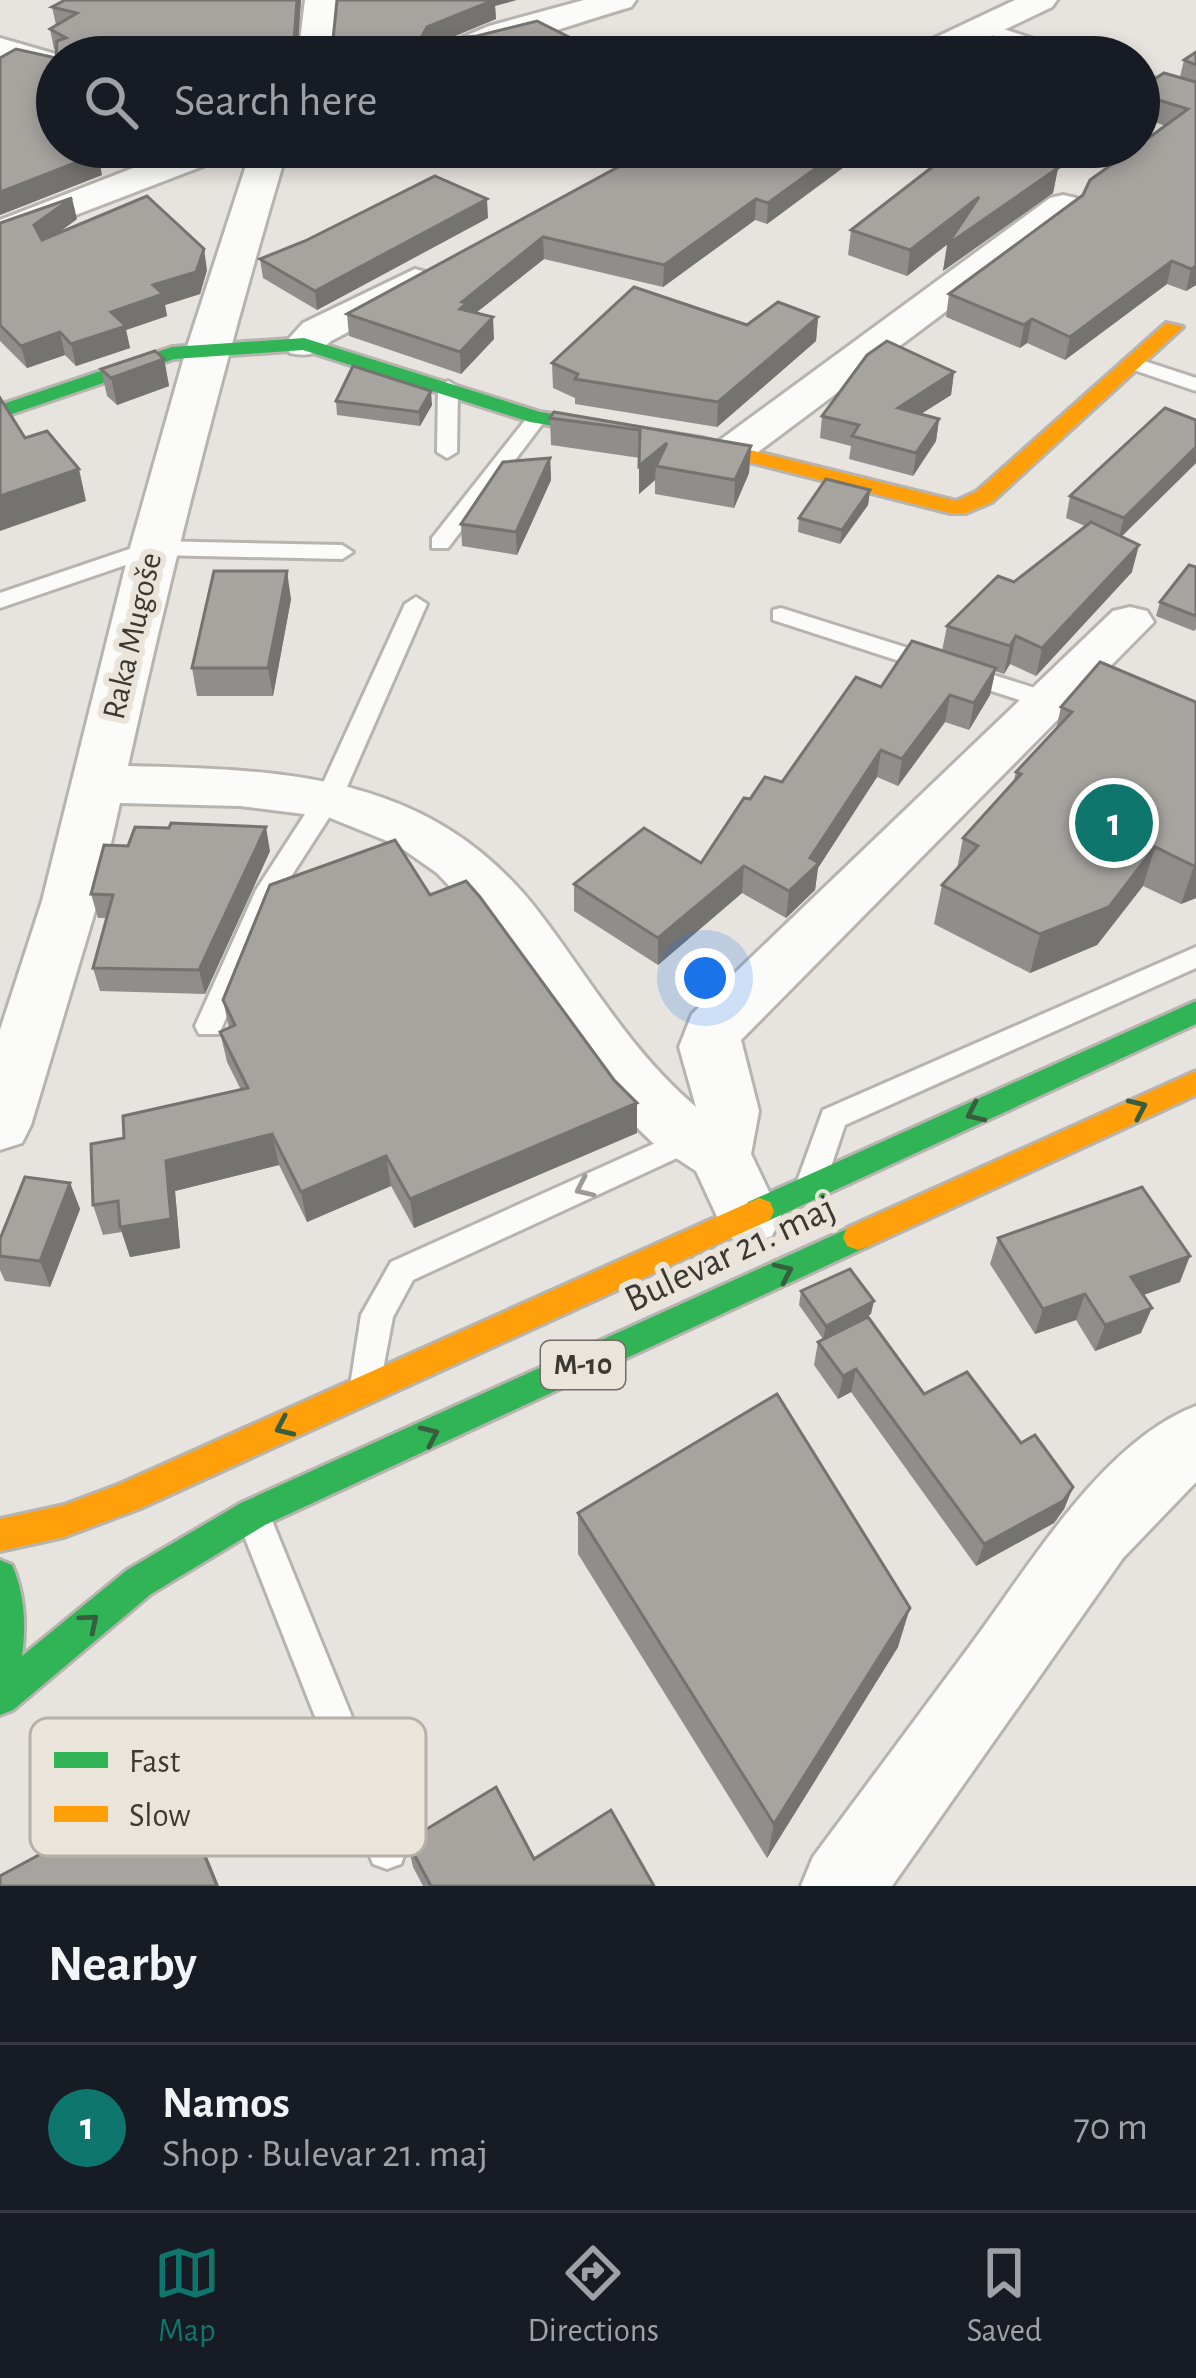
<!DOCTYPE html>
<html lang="en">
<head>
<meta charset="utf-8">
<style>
  body { margin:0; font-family:"Alegreya Sans",sans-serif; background:#20242c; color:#f1f3f6 }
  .you { position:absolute; left:705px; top:978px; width:42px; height:42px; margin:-30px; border:9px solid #fff; border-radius:50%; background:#1a73e8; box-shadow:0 0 0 18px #1a73e833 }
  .badge { display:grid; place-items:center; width:78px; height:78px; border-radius:50%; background:#0f766e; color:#fff; font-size:39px; font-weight:700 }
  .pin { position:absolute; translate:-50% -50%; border:6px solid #fff; box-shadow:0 3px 12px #0006 }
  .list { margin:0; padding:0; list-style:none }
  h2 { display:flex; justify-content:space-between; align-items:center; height:156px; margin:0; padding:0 48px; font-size:51px }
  h2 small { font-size:39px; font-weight:400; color:#9ea1a6 }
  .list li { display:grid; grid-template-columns:78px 1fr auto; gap:36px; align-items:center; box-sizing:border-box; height:168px; padding:0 48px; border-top:3px solid #363941 }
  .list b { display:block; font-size:45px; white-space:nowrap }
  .list p { margin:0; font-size:39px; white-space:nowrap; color:#9ea1a6 }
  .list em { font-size:39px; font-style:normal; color:#9ea1a6 }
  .icon { flex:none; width:66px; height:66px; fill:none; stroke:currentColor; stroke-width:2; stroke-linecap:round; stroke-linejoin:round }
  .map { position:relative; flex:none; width:1196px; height:1886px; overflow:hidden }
  .search { position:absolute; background:#171b24; box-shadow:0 6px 18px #0003; left:36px; right:36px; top:36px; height:132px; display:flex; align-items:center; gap:30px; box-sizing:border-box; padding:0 42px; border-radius:66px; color:#9ea1a6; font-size:45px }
  .sheet { height:324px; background:#171b24 }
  nav { display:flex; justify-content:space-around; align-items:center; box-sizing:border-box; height:168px; border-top:3px solid #363941; background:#171b24; font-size:33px; color:#9ea1a6 }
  nav a { display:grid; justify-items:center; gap:6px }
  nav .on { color:#0f766e }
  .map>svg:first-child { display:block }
</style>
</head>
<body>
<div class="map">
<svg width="1196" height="1886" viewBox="0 0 1196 1886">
  <rect width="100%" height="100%" fill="#e7e3de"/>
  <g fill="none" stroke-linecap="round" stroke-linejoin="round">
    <defs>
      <g id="lane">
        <path d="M985 23 1080 54 1082 57H1058L980 31 977 28Z"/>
        <path d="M1139 73 1196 92V102L1139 83Z"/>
        <path d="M1132 357 1196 378V391L1125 367 1122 363Z"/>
        <path d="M448 381 458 387 457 452 447 458 437 452 438 387Z"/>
        <path d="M537 412 547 418 448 548H432V538L530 414Z"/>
        <path d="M153 541 342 545 353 552 342 559 155 555 0 608V593Z"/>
        <path d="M416 597 427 604 343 796 281 892 219 1034H199L195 1026 256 890 318 794 405 604Z"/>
        <path d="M781 608 1057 695 1061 701 1049 709 1041 707 773 620V610Z"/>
        <path d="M1196 947V968L845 1125 821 1196 810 1199 799 1196 795 1187 823 1110Z"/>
        <path d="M691 1127 701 1131 706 1139 701 1147 413 1280 393 1317 378 1396 366 1401 354 1396 350 1386 361 1315 391 1262Z"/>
        <path d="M254 1502 266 1507 271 1518 406 1850 401 1864 387 1869 373 1864 237 1518 242 1507Z"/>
      </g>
      <g id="street">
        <path d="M305 0H337L332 57H298Z"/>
        <path d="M584 0H636L631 7C566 25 493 57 427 57L432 50 489 26Z"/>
        <path d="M1015 0H1057L1052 7 947 57H904L909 50Z"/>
        <path d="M0 38 66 57H57V75L0 59Z"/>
        <path d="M187 147H237L232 155 0 244V220Z"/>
        <path d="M252 147H288C227 352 174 558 128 766 290 770 434 774 541 915 591 981 632 1053 696 1107L679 1047 692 1014 1113 611 1130 607 1147 611 1154 622 741 1040 759 1111 751 1154 781 1217 772 1236 749 1244 726 1236 696 1171 653 1143 617 1108 486 925 437 873 397 845 328 817 240 806 120 803 98 901 31 1125 22 1143 0 1150V1030L42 901 130 548 186 350Z"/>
        <path d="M1063 195 1076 198 1082 206 1076 214 750 458 735 462 720 458 713 449 720 440 1050 198Z"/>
        <path d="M415 269 429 273 435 281 429 289 331 341C317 354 309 357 290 353L284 344 303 323Z"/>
        <path d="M1196 1406V1482L1123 1558 892 1886H801L813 1857C866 1786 919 1714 972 1643 1030 1565 1103 1441 1196 1406Z"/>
      </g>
      <g id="fast">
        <path d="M304 338 540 412 701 438 711 444 701 450 530 422 303 350 174 359 0 418V405L172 347Z"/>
        <path d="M1196 1001V1024L770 1220 759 1224 748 1220 744 1211 748 1202Z"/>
        <path d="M858 1224 869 1228 873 1237 869 1246 265 1525 151 1594 13 1710 0 1715V1560L12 1565C25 1594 26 1626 22 1656L127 1570 241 1503Z"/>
      </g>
      <g id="slow">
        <path d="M1166 323 1183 327 992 502 966 513H950L694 448 691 444 701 438 956 501 976 492Z"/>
        <path d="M1196 1071V1095L869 1246 858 1250 847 1246 843 1237 847 1228Z"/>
        <path d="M759 1198 770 1202 774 1211 770 1220 141 1508 64 1537 0 1551V1519L64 1505 120 1484Z"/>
      </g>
    </defs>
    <use href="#lane" stroke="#b7b4b0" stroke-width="6"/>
    <use href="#street" stroke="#b7b4b0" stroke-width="6"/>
    <use href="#fast" stroke="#b7b4b0" stroke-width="6"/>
    <use href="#slow" stroke="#b7b4b0" stroke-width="6"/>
    <use href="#lane" fill="#fbfbfa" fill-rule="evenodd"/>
    <use href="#street" fill="#fbfbfa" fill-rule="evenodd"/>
    <use href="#fast" fill="#30b455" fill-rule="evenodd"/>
    <use href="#slow" fill="#ff9f0a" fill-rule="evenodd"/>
  </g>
  <g fill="#908d8a">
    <path d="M65 0H301L297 57H57V147L102 175 0 215V58H56V50L54 49 50 29 56 25 52 7Z"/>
    <path d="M495 6 496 19 448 39 603 54V57H300L298 41 333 40Z"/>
    <path d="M1196 52V285L1186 291 1167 284 1065 360 1027 343 1020 348 946 317 949 294 1083 195 1166 126 1139 117V89L1180 77 1184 60Z"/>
    <path d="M655 147H871L767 224 755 220 663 287 544 259 476 313 494 339 461 374 349 336 347 314Z"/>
    <path d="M1058 168 1053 193 943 271 948 244 907 276 848 255 851 230Z"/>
    <path d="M488 218 317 310 263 278 260 259Z"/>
    <path d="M77 219 55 235 207 270 200 294 165 305 167 316 126 330 130 348 76 366 65 355 27 368 0 341V223Z"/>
    <path d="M818 317 816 341 717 427 575 404V398L553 388 552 363 747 325Z"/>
    <path d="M164 359 169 386 117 405 107 396 101 369Z"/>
    <path d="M954 372 951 395 921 414 939 419 936 441 913 476 849 459 851 446 820 438 822 416Z"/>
    <path d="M336 401 432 405 420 426 337 415Z"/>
    <path d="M550 418 751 446 749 473 734 508 655 494V480L639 494 640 458 551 445Z"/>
    <path d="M1196 420V463L1122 536 1132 572 1036 676 1010 664 1004 674 995 671 990 695 969 730 945 722 898 786 877 777 818 868 815 890 786 918 742 893 658 965 574 911V884L701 863 750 799 782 782 881 687 942 651 947 626 1014 582 1085 526 1066 518 1070 496Z"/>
    <path d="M550 458 551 480 517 555 462 546 461 524Z"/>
    <path d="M870 490 868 505 840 544 798 532 799 518Z"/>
    <path d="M1196 567V629L1194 631 1156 616 1160 602Z"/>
    <path d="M291 599 273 696H197L192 668Z"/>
    <path d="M1196 702V898L1181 904 1143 886 1097 945 1030 973 934 924 942 885 957 869 963 838 1013 783 1016 772 1056 729 1061 707Z"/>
    <path d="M270 851 205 994 100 991 93 968 107 918H98L91 894Z"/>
    <path d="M430 895 637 1133 414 1228 391 1186 307 1222 279 1165 175 1191 180 1248 130 1257 122 1232 103 1235 93 1205 124 1138 241 1090 227 1062 220 1032 229 1028 223 1000Z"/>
    <path d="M70 1183 80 1209 50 1287 5 1281 0 1270V1239Z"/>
    <path d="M998 1238 1180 1282 1143 1295 1141 1333 1095 1351 1076 1320 1035 1334 990 1264Z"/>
    <path d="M801 1291 871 1314 823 1339 799 1305Z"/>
    <path d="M818 1342 1021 1443 1073 1487 1064 1509 1054 1523 976 1566 851 1392 838 1399 814 1365Z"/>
    <path d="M578 1513 898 1647 767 1858 578 1554Z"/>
    <path d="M407 1841 534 1859 654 1886H423L413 1867Z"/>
  </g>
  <g fill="#757370">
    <path d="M297 0H301L297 57H271Z"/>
    <path d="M479 0H517L495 6 496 19 428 47 421 38 427 27Z"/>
    <path d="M845 147H871L767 224 768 203Z"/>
    <path d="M98 154 102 175 0 215V192Z"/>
    <path d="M1058 168 1053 193 943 271 947 245Z"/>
    <path d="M979 197 975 222 907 276 910 250Z"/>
    <path d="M72 198 77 219 39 247 34 225Z"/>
    <path d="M487 199 488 218 317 310 315 291Z"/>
    <path d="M756 199 755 220 663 287 664 265Z"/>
    <path d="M543 237 544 259 468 319 461 331 462 302Z"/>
    <path d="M204 249 207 270 200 294 165 305 167 316 126 330 130 348 76 366 71 344 111 312 153 285Z"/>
    <path d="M1172 261 1167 284 1065 360 1070 337Z"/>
    <path d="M1196 266V285L1186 291 1191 269Z"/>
    <path d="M493 317 494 339 461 374 460 352Z"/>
    <path d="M818 317 816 341 717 427 718 402Z"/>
    <path d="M1032 319 1027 343 1020 348 1024 325Z"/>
    <path d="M60 332 65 355 27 368 21 346Z"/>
    <path d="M164 359 169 386 117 405 111 378Z"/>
    <path d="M954 372 951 395 895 430 898 408Z"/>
    <path d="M431 391 432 405 420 426 419 412Z"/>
    <path d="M939 419 936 441 913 476 916 453Z"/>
    <path d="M667 443 656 466 655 480 639 494V466Z"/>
    <path d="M751 446 749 473 734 508 735 480Z"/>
    <path d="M1196 447V463L1118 540 1124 518Z"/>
    <path d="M550 458 551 480 517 555 516 532Z"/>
    <path d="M79 469 86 501 0 531V496Z"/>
    <path d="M870 490 868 505 840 544 842 530Z"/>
    <path d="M1139 545 1132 572 1036 676 1042 648Z"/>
    <path d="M287 571 291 599 273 696 268 668Z"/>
    <path d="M1016 636 1010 664 1004 674 1010 646Z"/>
    <path d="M996 668 990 695 969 730 974 703Z"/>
    <path d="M950 695 945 722 898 786 902 759Z"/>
    <path d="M881 750 877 777 818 868 815 890 786 918 789 891Z"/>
    <path d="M266 827 270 851 205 994 199 970Z"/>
    <path d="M1155 847 1143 886 1097 945 1030 973 1040 934Z"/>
    <path d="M1196 865V898L1181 904 1194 866Z"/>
    <path d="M744 866 742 893 658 965V938Z"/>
    <path d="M637 1103V1133L414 1228 410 1199Z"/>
    <path d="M272 1134 279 1165 175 1191 180 1248 130 1257 120 1227 166 1161Z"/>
    <path d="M386 1156 391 1186 307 1222 301 1192Z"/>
    <path d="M70 1183 80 1209 50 1287 40 1261Z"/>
    <path d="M1190 1256 1180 1282 1121 1303 1131 1277Z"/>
    <path d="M1085 1294 1076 1320 1035 1334 1043 1309Z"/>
    <path d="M874 1301 871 1314 823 1339 826 1326Z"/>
    <path d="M1152 1308 1141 1333 1095 1351 1105 1325Z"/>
    <path d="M856 1369 851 1392 838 1399 843 1376Z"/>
    <path d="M1073 1487 1064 1509 1054 1523 976 1566 984 1544Z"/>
    <path d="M910 1608 898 1647 767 1858 774 1824Z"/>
    <path d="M174 1782 188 1810 219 1886H217Z"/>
  </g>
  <g fill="#a7a4a0" stroke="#757370" stroke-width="3">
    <path d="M65 0H297L294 41 271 57H57V127L48 131 57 135V147H82L98 154 0 192V58L16 49 56 58 57 41 66 38 50 29 77 13 52 7Z"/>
    <path d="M337 0H494L427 27 421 38 426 41 477 36 537 21 603 54 595 57H327L298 41 333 40Z"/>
    <path d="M1196 52V65L1184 60Z"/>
    <path d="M1164 73 1196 82V266L1191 269 1172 261 1070 337 1032 319 1024 325 949 294 1083 195 1090 180 1136 147H1139V145L1188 109 1139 94V89Z"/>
    <path d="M655 147H845L768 203 756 199 664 265 543 237 462 302 467 303 460 309 493 317 460 352 347 314Z"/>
    <path d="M958 147H993L1058 168 947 245 979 197 910 250 851 230Z"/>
    <path d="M435 176 487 199 315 291 260 259 305 241Z"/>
    <path d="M147 196 204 249 196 272 153 285 163 294 111 312 126 326 71 344 60 332 21 346 0 325V223L72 198 34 225 42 240Z"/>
    <path d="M634 287 747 325 778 302 818 317 718 402 575 379 578 374 552 363Z"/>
    <path d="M887 341 954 372 898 408 939 419 916 453 852 436 859 425 822 416 867 355Z"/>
    <path d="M155 351 164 359 111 378 101 369Z"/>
    <path d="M353 366 431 391 419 412 336 401Z"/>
    <path d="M0 398 25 438 47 431 79 469 0 496Z"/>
    <path d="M1165 408 1196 420V447L1124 518 1070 496Z"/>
    <path d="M554 412 751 446 735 480 656 466 667 443 639 466 640 430 550 418Z"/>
    <path d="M550 458 516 532 461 524 503 462Z"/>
    <path d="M826 479 870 490 842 530 799 518Z"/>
    <path d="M1091 522 1139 545 1042 648 1016 636 1010 646 947 626 998 576 1014 582Z"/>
    <path d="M1189 565 1196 567V616L1160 602Z"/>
    <path d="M214 571H287L268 668H192Z"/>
    <path d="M912 641 996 668 974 703 950 695 902 759 881 750 810 858 819 863 789 891 744 866 658 938 574 884 644 828 701 863 744 798 750 799 765 777 782 782 856 677 881 687Z"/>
    <path d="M1100 662 1196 702V865L1194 866 1155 847 1109 907 1040 934 942 885 978 846 963 838 1021 774 1016 772 1072 712 1061 707Z"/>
    <path d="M171 823 266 827 199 970 93 968 113 895 91 894 104 845 128 846 135 827 169 828Z"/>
    <path d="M395 840 430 895 466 881 480 897 614 1080 637 1103 410 1199 386 1156 301 1192 272 1134 166 1161 171 1219 120 1227 118 1201 93 1205 91 1144 124 1138 123 1116 248 1088 220 1032 235 1025 223 1000 270 885Z"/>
    <path d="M25 1177 70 1183 40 1261 0 1256V1239Z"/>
    <path d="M1142 1187 1190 1256 1131 1277 1152 1308 1105 1325 1085 1294 1043 1309 998 1238Z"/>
    <path d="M850 1269 874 1301 826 1326 801 1291Z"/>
    <path d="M868 1317 924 1394 967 1372 1021 1443 1035 1435 1073 1487 1063 1501 984 1544 856 1369 843 1376 818 1342Z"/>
    <path d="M777 1394 910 1608 774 1824 578 1513Z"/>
    <path d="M174 1782 217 1886H0V1876Z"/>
    <path d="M496 1787 534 1859 611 1810 654 1886H431L407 1841Z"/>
  </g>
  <defs><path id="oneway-chevron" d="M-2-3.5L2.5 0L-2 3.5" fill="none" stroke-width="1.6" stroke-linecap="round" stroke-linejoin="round" transform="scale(3)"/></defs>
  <g stroke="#385e3f">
    <use href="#oneway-chevron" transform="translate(1138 1108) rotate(-24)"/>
    <use href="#oneway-chevron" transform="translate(975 1113) rotate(155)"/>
    <use href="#oneway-chevron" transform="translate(784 1272) rotate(-25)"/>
    <use href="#oneway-chevron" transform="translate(284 1427) rotate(156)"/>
    <use href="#oneway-chevron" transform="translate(430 1435) rotate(-24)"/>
    <use href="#oneway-chevron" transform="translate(90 1622) rotate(-40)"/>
  </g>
  <use stroke="#9c9a98" href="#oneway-chevron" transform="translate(584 1188) rotate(155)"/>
  <g text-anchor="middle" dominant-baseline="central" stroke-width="12" stroke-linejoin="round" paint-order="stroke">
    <rect fill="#ebe4da" stroke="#706c66" stroke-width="3" x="541" y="1341" width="84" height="48" rx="9"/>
    <g font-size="30" font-weight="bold" fill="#3c3935">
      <text x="583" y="1365">M-10</text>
    </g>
    <g font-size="33" fill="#3c3935" stroke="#ebe4da">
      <text transform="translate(133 636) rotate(-77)">Raka Mugoše</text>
    </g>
    <g font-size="39" fill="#3c3935" stroke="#ebe4da">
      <text transform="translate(730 1254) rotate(-25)">Bulevar 21. maj</text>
    </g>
  </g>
  <rect x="30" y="1718" width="396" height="138" rx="18" fill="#ebe4da" stroke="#b6b1a8" stroke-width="3"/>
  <rect x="54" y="1752" width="54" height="16" fill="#30b455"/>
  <rect x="54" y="1806" width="54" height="16" fill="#ff9f0a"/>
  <g font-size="33" fill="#3c3935">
    <text x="129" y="1772">Fast</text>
    <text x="129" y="1826">Slow</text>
  </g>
</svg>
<div class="you"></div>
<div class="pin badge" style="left:1114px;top:823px">1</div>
<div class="search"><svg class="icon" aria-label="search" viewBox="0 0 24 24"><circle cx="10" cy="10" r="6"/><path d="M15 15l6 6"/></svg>Search here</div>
</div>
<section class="sheet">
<h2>Nearby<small></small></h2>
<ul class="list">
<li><span class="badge">1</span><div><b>Namos</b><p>Shop · Bulevar 21. maj</p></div><em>70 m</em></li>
</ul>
</section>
<nav>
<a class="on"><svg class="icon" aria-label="map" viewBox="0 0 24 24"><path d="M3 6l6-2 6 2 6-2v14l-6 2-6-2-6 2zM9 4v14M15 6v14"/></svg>Map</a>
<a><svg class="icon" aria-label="directions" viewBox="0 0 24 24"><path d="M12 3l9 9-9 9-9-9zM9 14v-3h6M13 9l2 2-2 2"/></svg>Directions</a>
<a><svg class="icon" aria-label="saved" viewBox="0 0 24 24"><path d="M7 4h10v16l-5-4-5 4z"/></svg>Saved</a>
</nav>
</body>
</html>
